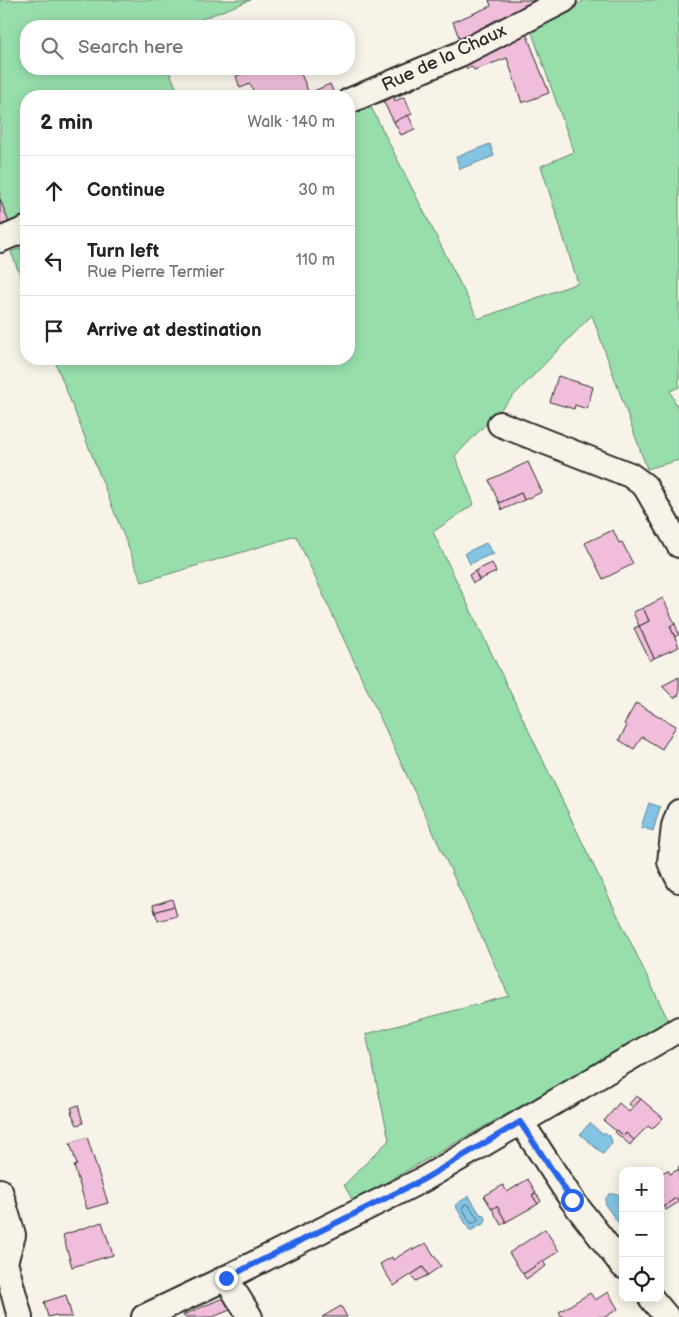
<!DOCTYPE html>
<html lang="en">
<head>
<meta charset="utf-8">
<style>
  body { margin:0; font-family:"Balsamiq Sans",sans-serif; background:#f2f2f2; color:#222 }
  .controls { position:absolute; right:15px; bottom:15px; display:grid; overflow:hidden; border-radius:10px; box-shadow:0 2px 12px #0003 }
  .controls button { width:45px; height:45px; display:grid; place-items:center; padding:0; border:0; border-bottom:1px solid #e0e0e0; background:#fff; color:#222; font:25px sans-serif }
  .stop { position:absolute; width:15px; height:15px; margin:-11px; border:4px solid #2563eb; border-radius:50%; background:#fff }
  .stop.end { background:#2563eb; border-color:#fff; box-shadow:0 1px 5px #0008 }
  .list { margin:0; padding:0; list-style:none }
  h2 { display:flex; justify-content:space-between; align-items:center; height:65px; margin:0; padding:0 20px; font-size:21px }
  h2 small { font-size:16px; font-weight:400; color:#767676 }
  .list li { display:grid; grid-template-columns:32px 1fr auto; gap:15px; align-items:center; box-sizing:border-box; height:70px; padding:0 20px; border-top:1px solid #e0e0e0 }
  .list b { display:block; font-size:19px; white-space:nowrap }
  .list p { margin:0; font-size:16px; white-space:nowrap; color:#767676 }
  .list em { font-size:16px; font-style:normal; color:#767676 }
  .icon { flex:none; width:28px; height:28px; fill:none; stroke:currentColor; stroke-width:2; stroke-linecap:round; stroke-linejoin:round }
  .map { position:relative; flex:none; width:679px; height:1317px; overflow:hidden }
  .search { position:absolute; background:#fff; box-shadow:0 2px 12px #0003; left:20px; top:20px; width:335px; height:55px; display:flex; align-items:center; gap:12px; box-sizing:border-box; padding:0 18px; border-radius:20px; color:#767676; font-size:19px }
  .panel { position:absolute; background:#fff; box-shadow:0 2px 12px #0003; left:20px; top:90px; width:335px; height:275px; border-radius:20px }
  .map>svg:first-child { display:block }
</style>
</head>
<body>
<div class="map">
<svg width="679" height="1317" viewBox="0 0 679 1317">
  <rect width="100%" height="100%" fill="#f7f3e8"/>
  <filter id="ink" filterUnits="userSpaceOnUse"><feTurbulence type="fractalNoise" baseFrequency=".02" numOctaves="2"/><feDisplacementMap in="SourceGraphic" scale="10" xChannelSelector="R" yChannelSelector="G"/><feConvolveMatrix kernelMatrix="1 2 1 2 8 2 1 2 1" color-interpolation-filters="sRGB"/></filter>
  <g filter="url(#ink)">
    <g fill="#98deab" stroke="#62846b">
      <path d="M0 0H251L183 26H26V69H168L180 96H26V224L0 235Z"/>
      <path d="M585 0H679V387L670 391 679 411V460L647 469 592 315 455 456 474 504 433 532 669 1022 353 1201 344 1185 389 1140 366 1034 509 996 296 536 142 582 54 359H349V115L371 107 478 319 578 283 541 166 574 152 531 30Z"/>
      <path d="M26 246V290L11 252Z"/>
    </g>
    <g fill="#83c3e3" stroke="#608699">
      <path d="M490 144 494 156 460 169 456 157Z"/>
      <path d="M486 543 494 554 492 555H489L470 564 465 553Z"/>
      <path d="M649 803 660 807 653 831 641 827Z"/>
      <path d="M590 1123 601 1133H606L611 1138 612 1143 603 1154 580 1134Z"/>
      <path d="M609 1194H618L623 1200V1224L620 1225 606 1206 605 1200Z"/>
      <path d="M469 1196 480 1214 484 1215 486 1218 485 1223 470 1231 455 1205Z"/>
    </g>
    <g fill="none" stroke-linecap="round" stroke-linejoin="round">
      <path stroke="#4e6875" stroke-width="1" d="M466 1204 469 1205 478 1219 477 1221 474 1223H471L463 1209V1206Z"/>
    </g>
    <g fill="#f0bdda" stroke="#2b2b2b">
      <path d="M489 0H549L462 45 453 22 491 6Z"/>
      <path d="M525 30 549 93 522 103 507 58 474 70 472 67 467 69 463 60Z"/>
      <path d="M255 69H299L309 93 330 84 335 96H256L250 84 240 88 236 76Z"/>
      <path d="M414 82 416 88 394 98 395 101 404 97 412 114 394 122 381 97Z"/>
      <path d="M408 115 415 129 401 135 394 122Z"/>
      <path d="M0 199 11 228 3 231 0 222Z"/>
      <path d="M558 376 593 387 587 409 575 405 574 409 550 402Z"/>
      <path d="M528 462 542 492 524 500 521 493 499 503 489 480Z"/>
      <path d="M521 493 524 500 502 510 499 503Z"/>
      <path d="M613 530 619 543 622 542 633 564 603 579 585 543Z"/>
      <path d="M492 563 496 572 479 580 475 571Z"/>
      <path d="M475 571 479 580 473 583 469 575Z"/>
      <path d="M663 598 675 624 670 626 679 647 654 658 639 626 649 621 643 608Z"/>
      <path d="M643 608 649 621 639 626 633 612Z"/>
      <path d="M675 624 679 634 675 637 670 626Z"/>
      <path d="M639 626 654 658 650 661 634 628Z"/>
      <path d="M679 677V695L674 698 662 686Z"/>
      <path d="M636 703 676 726 662 749 642 737 634 749 619 740 627 726 624 724Z"/>
      <path d="M172 899 174 906 155 912 153 905Z"/>
      <path d="M174 906 177 916 158 921 155 912Z"/>
      <path d="M636 1096 641 1099 634 1108 629 1104Z"/>
      <path d="M641 1099 663 1118 652 1129 648 1126 634 1140 626 1133 624 1136 617 1130 616 1131 604 1121 619 1103 629 1112Z"/>
      <path d="M78 1105 83 1123 77 1125 71 1112H73L71 1108Z"/>
      <path d="M617 1130 624 1136 626 1133 634 1140 630 1145 615 1132Z"/>
      <path d="M87 1137 108 1203 87 1209 74 1166 77 1165 70 1143Z"/>
      <path d="M679 1166V1202L676 1198 660 1209V1174L668 1170 670 1174 679 1169Z"/>
      <path d="M528 1179 536 1193 532 1195 538 1204 506 1222 497 1206 492 1209 484 1196 503 1185 507 1192Z"/>
      <path d="M536 1193 541 1201 538 1204 532 1195Z"/>
      <path d="M676 1198 679 1202 666 1210 664 1206Z"/>
      <path d="M497 1206 506 1222 501 1225 492 1209Z"/>
      <path d="M102 1222 113 1255 72 1267 63 1235Z"/>
      <path d="M545 1229 559 1251 523 1274 509 1253Z"/>
      <path d="M426 1243 441 1266 428 1275 423 1267 394 1286 380 1264 392 1257 393 1260 412 1248 413 1250Z"/>
      <path d="M543 1261 546 1266 526 1279 523 1274Z"/>
      <path d="M423 1267 428 1275 416 1281 411 1275Z"/>
      <path d="M608 1292 618 1309 605 1317H562L559 1312 590 1293 595 1300Z"/>
      <path d="M66 1295 72 1317H57L56 1315 48 1317 44 1302Z"/>
      <path d="M223 1298 230 1310 213 1317H184L183 1315Z"/>
      <path d="M341 1306 347 1317H322Z"/>
    </g>
    <g fill="none" stroke-linecap="round" stroke-linejoin="round">
      <defs>
        <g id="minor">
          <path d="M349 101 460 54 564 0"/>
          <path d="M0 240 26 229"/>
          <path d="M500 424 630 475 645 486 679 545"/>
          <path d="M679 812 674 826 670 862 679 880"/>
          <path d="M521 1122 572 1200 623 1266"/>
          <path d="M0 1191 13 1235 5 1262 20 1317"/>
          <path d="M226 1278 250 1317"/>
          <path d="M651 1298 667 1317"/>
          <path d="M144 1317 226 1278 424 1179 679 1029"/>
        </g>
      </defs>
      <use href="#minor" stroke="#2b2b2b" stroke-width="28"/>
      <use href="#minor" stroke="#f7f3e8" stroke-width="24"/>
    </g>
  </g>
  <g fill="none" stroke-linecap="round" stroke-linejoin="round" filter="url(#ink)">
    <path stroke="#2563eb" stroke-width="6" d="M226 1278 424 1179 520 1122 572 1200"/>
  </g>
  <g text-anchor="middle" dominant-baseline="central" stroke-width="4" stroke-linejoin="round" paint-order="stroke">
    <g font-size="18" fill="#2b2b2b" stroke="#f7f3e8">
      <text transform="translate(444 58) rotate(-25)">Rue de la Chaux</text>
    </g>
  </g>
</svg>
<div class="controls">
<button>+</button>
<button>−</button>
<button><svg class="icon" aria-label="locate" viewBox="0 0 24 24"><circle cx="12" cy="12" r="6"/><path d="M12 2v4M12 18v4M2 12h4M18 12h4"/></svg></button>
</div>
<div class="stop" style="left:572px;top:1200px"></div>
<div class="stop end" style="left:226px;top:1278px"></div>
<div class="search"><svg class="icon" aria-label="search" viewBox="0 0 24 24"><circle cx="10" cy="10" r="6"/><path d="M15 15l6 6"/></svg>Search here</div>
<section class="panel">
<h2>2 min<small>Walk · 140 m</small></h2>
<ul class="list">
<li><svg class="icon" aria-label="ahead" viewBox="0 0 24 24"><path d="M12 20V5M6 11l6-6 6 6"/></svg><div><b>Continue</b></div><em>30 m</em></li>
<li><svg class="icon" aria-label="left" viewBox="0 0 24 24"><path d="M17 20v-9H6M10 6l-5 5 5 5"/></svg><div><b>Turn left</b><p>Rue Pierre Termier</p></div><em>110 m</em></li>
<li><svg class="icon" aria-label="arrive" viewBox="0 0 24 24"><path d="M6 21V4h12l-3 4 3 4H6"/></svg><div><b>Arrive at destination</b></div></li>
</ul>
</section>
</div>
</body>
</html>
